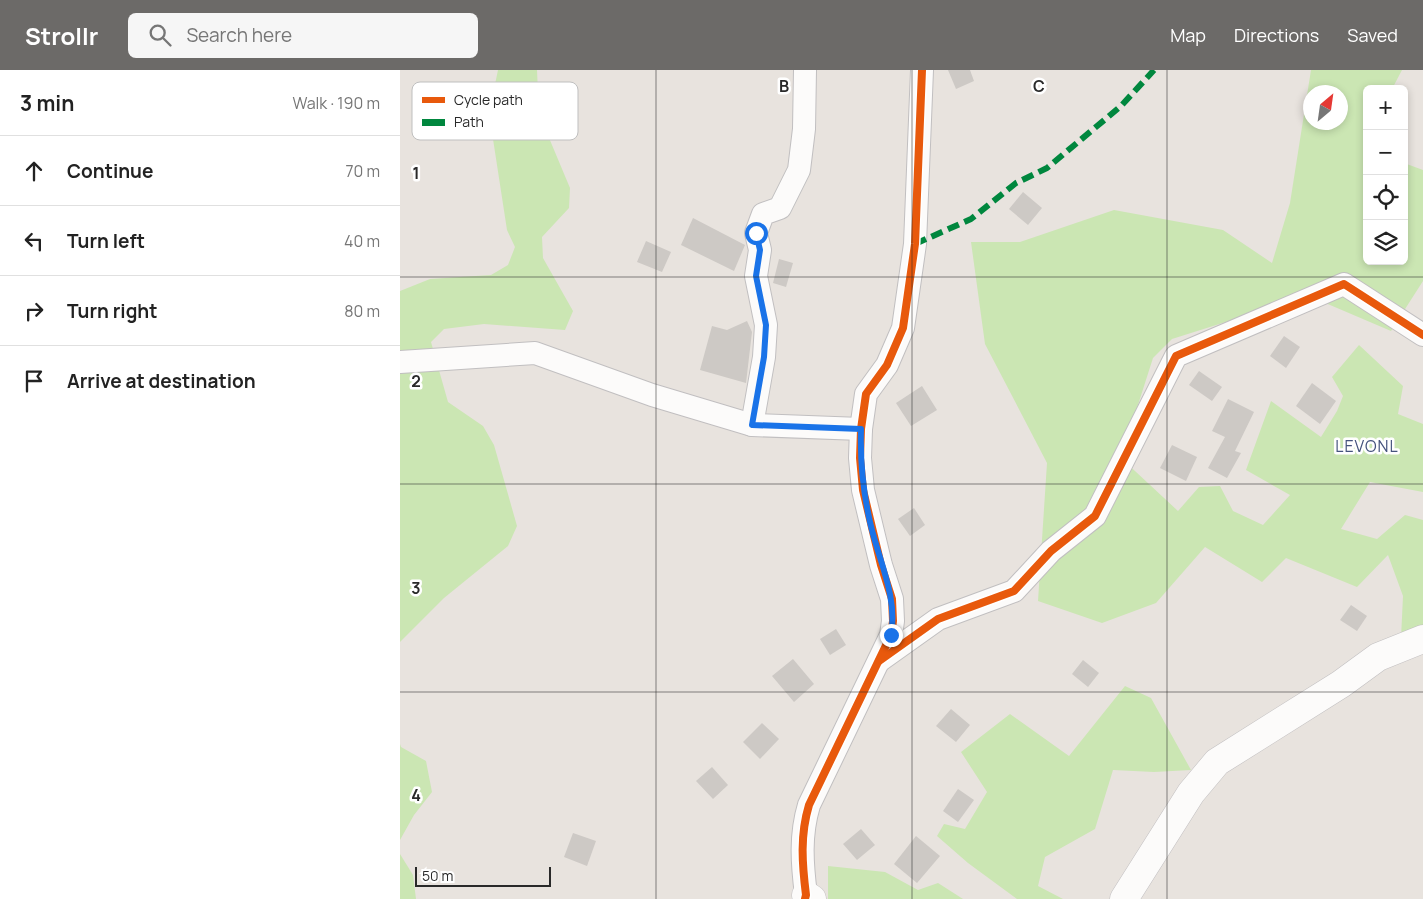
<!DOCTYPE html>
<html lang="en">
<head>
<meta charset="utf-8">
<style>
  body { margin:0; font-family:Manrope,sans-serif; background:#f6f6f6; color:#222 }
  .controls { position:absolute; right:15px; top:15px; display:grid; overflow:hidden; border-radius:8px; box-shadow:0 2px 8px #0003 }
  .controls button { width:45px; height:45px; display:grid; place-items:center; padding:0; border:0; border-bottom:1px solid #e0e0e0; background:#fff; color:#222; font:25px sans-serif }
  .compass { position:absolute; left:903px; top:15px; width:45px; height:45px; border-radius:50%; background:#fff; box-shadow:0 2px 8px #0003; rotate:29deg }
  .scale { position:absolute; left:15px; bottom:12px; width:136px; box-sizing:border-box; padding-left:5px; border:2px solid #292929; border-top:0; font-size:14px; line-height:18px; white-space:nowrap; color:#292929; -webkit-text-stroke:4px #fff; paint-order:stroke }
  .stop { position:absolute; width:15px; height:15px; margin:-11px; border:4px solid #1a73e8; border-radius:50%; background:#fff }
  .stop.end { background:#1a73e8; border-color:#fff; box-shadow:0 1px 5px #0008 }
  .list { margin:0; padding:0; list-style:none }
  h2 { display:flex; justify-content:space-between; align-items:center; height:65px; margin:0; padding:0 20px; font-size:21px }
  h2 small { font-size:16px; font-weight:400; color:#767676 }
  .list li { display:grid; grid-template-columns:32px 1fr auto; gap:15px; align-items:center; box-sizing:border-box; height:70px; padding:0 20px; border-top:1px solid #e0e0e0 }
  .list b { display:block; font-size:19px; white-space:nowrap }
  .list em { font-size:16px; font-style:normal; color:#767676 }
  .icon { flex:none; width:28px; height:28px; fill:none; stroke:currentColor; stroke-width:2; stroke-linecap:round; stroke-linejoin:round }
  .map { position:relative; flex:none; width:1023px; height:829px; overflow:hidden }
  header { display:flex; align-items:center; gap:30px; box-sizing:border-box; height:70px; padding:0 25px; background:#6c6a68; color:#fff }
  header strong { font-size:24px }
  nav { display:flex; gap:28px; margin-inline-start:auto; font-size:18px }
  .search { width:350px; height:45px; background:#f6f6f6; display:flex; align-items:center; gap:12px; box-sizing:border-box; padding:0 18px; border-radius:8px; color:#767676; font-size:19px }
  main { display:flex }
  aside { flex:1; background:#fff }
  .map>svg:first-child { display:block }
</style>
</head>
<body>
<header>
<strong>Strollr</strong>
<div class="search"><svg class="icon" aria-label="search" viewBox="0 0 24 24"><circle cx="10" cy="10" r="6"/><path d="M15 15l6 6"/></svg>Search here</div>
<nav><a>Map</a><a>Directions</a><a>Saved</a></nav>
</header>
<main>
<aside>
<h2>3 min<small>Walk · 190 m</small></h2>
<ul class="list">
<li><svg class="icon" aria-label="ahead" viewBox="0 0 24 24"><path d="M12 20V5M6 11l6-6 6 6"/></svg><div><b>Continue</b></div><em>70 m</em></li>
<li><svg class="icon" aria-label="left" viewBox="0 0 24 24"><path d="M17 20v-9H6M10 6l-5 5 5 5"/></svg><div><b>Turn left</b></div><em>40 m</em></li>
<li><svg class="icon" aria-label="right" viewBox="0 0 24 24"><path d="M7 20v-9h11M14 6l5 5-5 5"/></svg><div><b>Turn right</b></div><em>80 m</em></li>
<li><svg class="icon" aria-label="arrive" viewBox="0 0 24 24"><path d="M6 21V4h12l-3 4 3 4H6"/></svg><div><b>Arrive at destination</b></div></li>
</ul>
</aside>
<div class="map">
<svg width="1023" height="829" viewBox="0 0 1023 829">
  <rect width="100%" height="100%" fill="#e8e3de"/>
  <g fill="#cbe6b3" fill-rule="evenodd">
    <path d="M98 0H137L139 44 170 118 169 138 142 167 143 188 173 241 165 260 84 254 44 259 31 272 48 332 83 356 94 375 117 456 108 476 44 528 0 572V221L30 209 91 205 108 195 115 177 107 160 89 43Z"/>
    <path d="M911 0H1002L992 19H967V191H1004V93L1023 100V211L991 261 923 232 851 244 772 269 753 288 721 388 778 441 799 417 820 416 833 441 863 455 890 425 846 400 871 331 921 367 937 341 943 326 932 307 959 275 1003 316 998 344 1023 354V422L970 412 941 459 977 469 1005 445 1023 450V559L1001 568 1003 526 988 485 957 517 886 488 862 512 805 477 756 533 702 553 638 531 647 393 585 274 571 172H620L714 140 823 160 872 193 890 133ZM911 22H941V52H911Z"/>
    <path d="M725 616 751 628 791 700 754 702 713 700 695 759 645 787 638 816 663 829H617L568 793 537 766 544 754 565 759 587 722 561 682 610 644 669 686Z"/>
    <path d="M0 674 1 677 26 691 32 722 14 745 0 770Z"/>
    <path d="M0 784 13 805 16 829H0Z"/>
    <path d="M428 796 485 802 518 820 538 813 563 829H428Z"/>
  </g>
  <g fill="#cdc9c5">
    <path d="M548 0H570L574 11 556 19Z"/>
    <path d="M623 122 642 138 628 155 609 139Z"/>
    <path d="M293 148 345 175 334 201 281 175Z"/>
    <path d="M246 171 271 182 262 202 237 192Z"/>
    <path d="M379 189 393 193 386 217 373 213Z"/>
    <path d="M347 251 352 262 346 313 300 300 312 256 327 260Z"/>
    <path d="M884 266 900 277 886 298 870 286Z"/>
    <path d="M799 301 822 317 812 331 789 315Z"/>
    <path d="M912 313 936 331 920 354 896 336Z"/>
    <path d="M522 316 537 340 511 356 496 333Z"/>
    <path d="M828 329 854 342 835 381 841 383 827 408 808 398 825 367 812 361Z"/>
    <path d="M772 375 797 387 786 411 760 398Z"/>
    <path d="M514 438 525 455 510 466 498 449Z"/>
    <path d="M951 535 967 546 957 561 940 550Z"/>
    <path d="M436 559 446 575 430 585 420 569Z"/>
    <path d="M393 589 414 614 394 632 372 606Z"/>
    <path d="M683 590 699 603 688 617 672 604Z"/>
    <path d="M551 639 570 655 556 672 536 656Z"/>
    <path d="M362 653 379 669 360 689 343 672Z"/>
    <path d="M312 697 328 715 313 729 296 711Z"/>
    <path d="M558 719 574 730 558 752 543 741Z"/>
    <path d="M461 759 475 775 457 790 443 774Z"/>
    <path d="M173 763 196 771 187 796 164 787Z"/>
    <path d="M516 766 540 786 517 813 494 794Z"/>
  </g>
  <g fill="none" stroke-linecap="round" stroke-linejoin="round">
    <defs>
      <g id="minor">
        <path d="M0 292 135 283 252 325 352 355 461 359"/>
        <path d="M352 355 364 287 366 255 356 206 360 180 356 163 363 144 380 138 399 100 404 59 405 0"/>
        <path d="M479 591 538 549 614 521 651 481 695 446 776 286 944 214 1023 265"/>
        <path d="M405 829 406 825C402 793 400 765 409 735L491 565 493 551 492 529 481 495 463 420 460 388 461 359 466 324 487 295 503 258 515 174 522 0"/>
      </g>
      <g id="tertiary">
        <path d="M406 825 412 829"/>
        <path d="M724 829 791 723 817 692 941 614 978 587 1023 569"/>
      </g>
    </defs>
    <use href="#minor" stroke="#c1bfc0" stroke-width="24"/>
    <use href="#tertiary" stroke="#c1bfc0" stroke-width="29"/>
    <use href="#minor" stroke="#fcfbfa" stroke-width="22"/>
    <use href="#tertiary" stroke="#fcfbfa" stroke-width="28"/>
    <path stroke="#00873e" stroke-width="6" stroke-dasharray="12 6" stroke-linecap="butt" d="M515 174 571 149 616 113 647 98 721 36 754 0"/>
    <defs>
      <g id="cycleway">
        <path d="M479 591 538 549 614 521 651 481 695 446 776 286 944 214 1023 265"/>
        <path d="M405 829 406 825C402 793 400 765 409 735L491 565 493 551 492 529 481 495 463 420 460 388 461 359 466 324 487 295 503 258 515 174 522 0"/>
      </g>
    </defs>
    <use href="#cycleway" stroke="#fff" stroke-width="11"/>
    <use href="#cycleway" stroke="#e8590c" stroke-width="8"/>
  </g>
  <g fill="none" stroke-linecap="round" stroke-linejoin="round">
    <path stroke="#1a73e8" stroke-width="6" d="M356 163 360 180 356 206 366 255 364 287 352 355 461 359C460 391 463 421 470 452 478 489 498 526 491 565"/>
  </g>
  <path fill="none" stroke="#292929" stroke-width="1" stroke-opacity="0.55" d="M256 0V829M512 0V829M767 0V829M0 207H1023M0 414H1023M0 622H1023"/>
  <g text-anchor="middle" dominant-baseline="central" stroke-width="5" stroke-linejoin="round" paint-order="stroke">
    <g font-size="16" letter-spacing="1" fill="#45537d" stroke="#fff">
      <text x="967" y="376">LEVONL</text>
    </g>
  </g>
  <rect x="12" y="12" width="166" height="58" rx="8" fill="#fff" stroke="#bfbfbf" stroke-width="1"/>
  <rect x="22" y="27" width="23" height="6" fill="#e8590c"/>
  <rect x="22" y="49" width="23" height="7" fill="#00873e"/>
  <g font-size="14" fill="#292929">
    <text x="54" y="35">Cycle path</text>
    <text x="54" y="57">Path</text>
  </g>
  <g font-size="16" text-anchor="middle" font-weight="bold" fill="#292929" stroke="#fff" stroke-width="5" stroke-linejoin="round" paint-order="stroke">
    <text x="384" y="22">B</text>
    <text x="639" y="22">C</text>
    <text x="16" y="109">1</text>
    <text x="16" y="317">2</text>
    <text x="16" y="524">3</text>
    <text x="16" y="731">4</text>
  </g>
</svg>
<div class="controls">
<button>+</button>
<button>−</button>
<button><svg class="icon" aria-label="locate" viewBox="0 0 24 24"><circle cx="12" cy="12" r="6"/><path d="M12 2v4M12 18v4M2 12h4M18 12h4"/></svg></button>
<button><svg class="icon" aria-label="layers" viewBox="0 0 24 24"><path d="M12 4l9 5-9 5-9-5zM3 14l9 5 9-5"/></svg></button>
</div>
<svg class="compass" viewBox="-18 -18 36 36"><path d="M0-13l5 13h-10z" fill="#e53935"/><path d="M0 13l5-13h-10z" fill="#767676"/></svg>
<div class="scale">50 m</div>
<div class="stop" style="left:356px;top:163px"></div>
<div class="stop end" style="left:491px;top:565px"></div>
</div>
</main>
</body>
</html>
